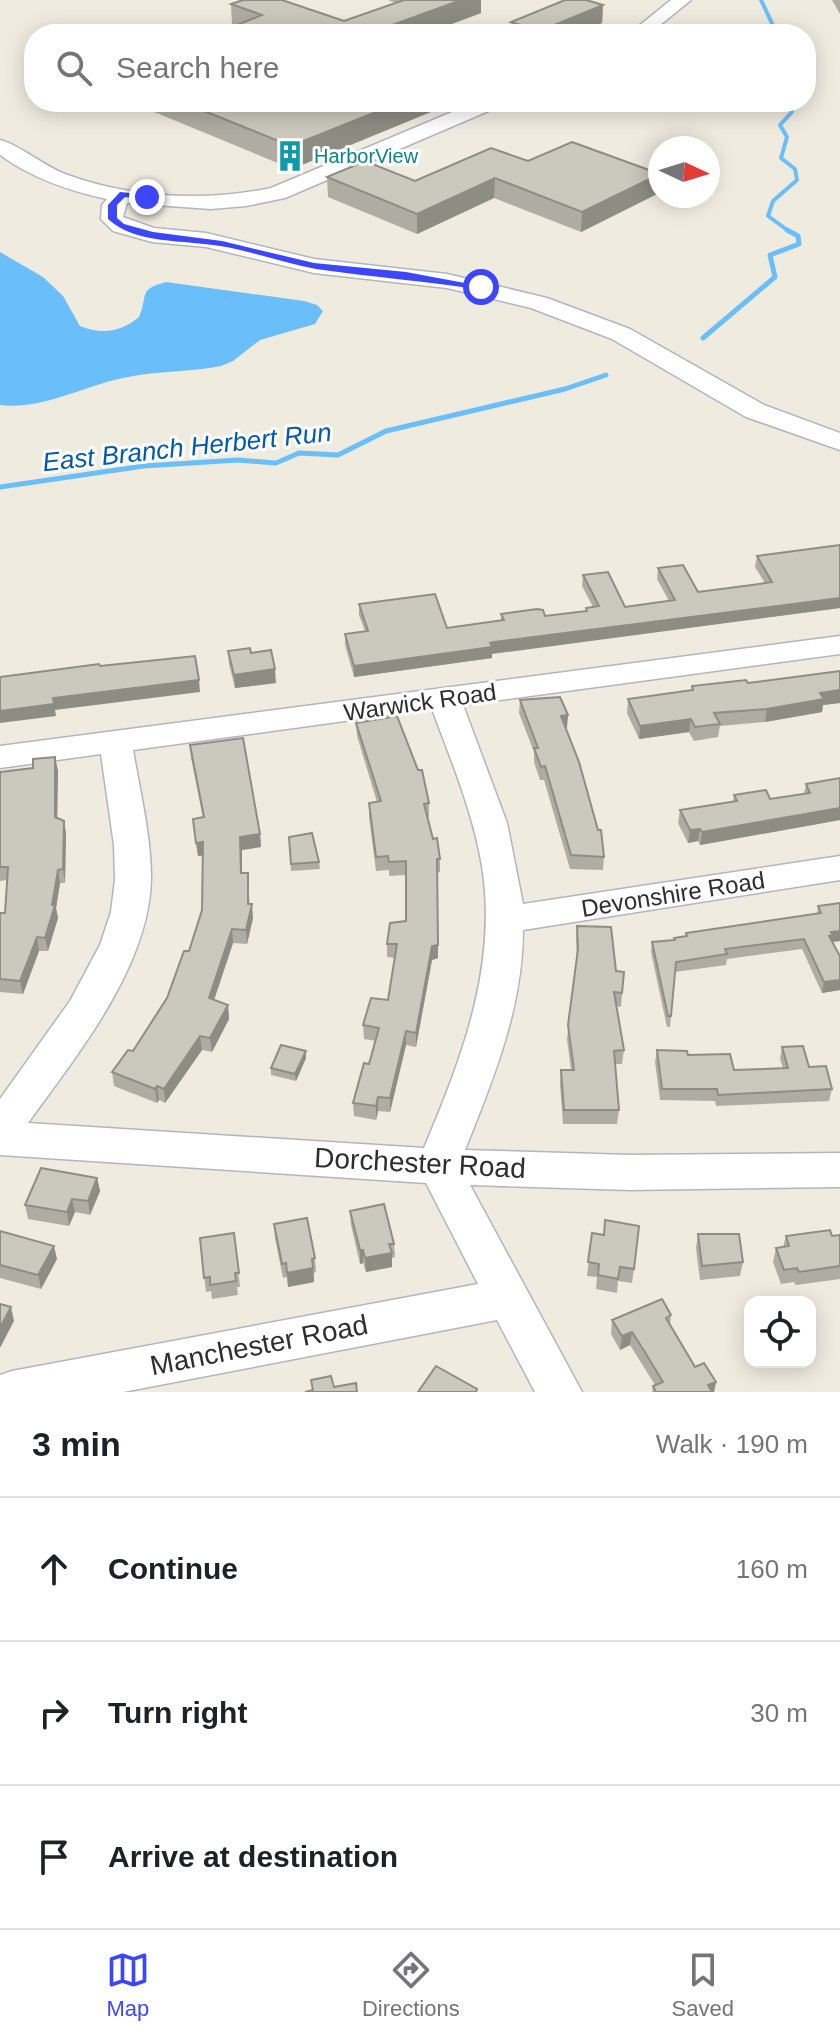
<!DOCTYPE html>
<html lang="en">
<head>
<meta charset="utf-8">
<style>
  body { margin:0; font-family:Helvetica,sans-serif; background:#f6f6f6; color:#202124 }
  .controls { position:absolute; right:24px; bottom:24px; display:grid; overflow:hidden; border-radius:16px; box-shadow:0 4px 20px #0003 }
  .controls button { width:72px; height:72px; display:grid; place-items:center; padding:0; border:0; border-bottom:2px solid #e0e0e0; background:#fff; color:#202124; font:40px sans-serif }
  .compass { position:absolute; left:648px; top:136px; width:72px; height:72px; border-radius:50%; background:#fff; box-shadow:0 4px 20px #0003; rotate:94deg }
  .stop { position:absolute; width:24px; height:24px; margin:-18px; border:6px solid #3d46ff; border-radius:50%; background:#fff }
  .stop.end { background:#3d46ff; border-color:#fff; box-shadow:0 2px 8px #0008 }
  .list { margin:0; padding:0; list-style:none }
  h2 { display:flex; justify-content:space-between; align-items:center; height:104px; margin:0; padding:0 32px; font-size:34px }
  h2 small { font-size:26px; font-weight:400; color:#757577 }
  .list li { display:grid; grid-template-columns:52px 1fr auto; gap:24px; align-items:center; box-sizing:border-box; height:144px; padding:0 32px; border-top:2px solid #e0e0e0 }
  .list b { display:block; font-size:30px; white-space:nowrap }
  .list em { font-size:26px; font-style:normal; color:#757577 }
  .icon { flex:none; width:44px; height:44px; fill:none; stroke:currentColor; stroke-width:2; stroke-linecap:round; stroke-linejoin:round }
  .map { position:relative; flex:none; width:840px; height:1392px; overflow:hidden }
  .search { position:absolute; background:#fff; box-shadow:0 4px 20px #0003; left:24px; right:24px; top:24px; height:88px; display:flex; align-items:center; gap:20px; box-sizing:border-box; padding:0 28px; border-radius:32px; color:#757577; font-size:30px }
  .sheet { height:536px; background:#fff }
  nav { display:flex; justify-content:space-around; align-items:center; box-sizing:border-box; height:112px; border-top:2px solid #e0e0e0; background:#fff; font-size:22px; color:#757577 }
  nav a { display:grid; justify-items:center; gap:4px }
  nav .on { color:#3d46ff }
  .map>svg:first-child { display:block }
</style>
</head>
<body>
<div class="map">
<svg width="840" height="1392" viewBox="0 0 840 1392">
  <rect width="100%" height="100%" fill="#f0ebdf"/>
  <path fill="#6abffb" d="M0 252 43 277 63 296 80 326C102 335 121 332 139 317 149 294 137 290 166 282L304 301 317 305 323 311 315 324 260 340 233 361 221 366C190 372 158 371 128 377 85 385 44 410 0 405Z"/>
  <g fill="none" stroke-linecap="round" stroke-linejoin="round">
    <g stroke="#6abffb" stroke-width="4">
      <path d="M761 0 777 34"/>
      <path d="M788 102 792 112 780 125 787 137 781 158 795 169 797 180 773 201 768 216 790 232"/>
    </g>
    <g stroke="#6abffb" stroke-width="5">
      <path d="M703 338 775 277 770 255 799 244 798 236 787 230"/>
      <path d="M0 487 144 466 238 460 276 463 299 453 338 455 386 431 565 389 606 375"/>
    </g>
    <defs>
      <g id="minor">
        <path d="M671 0H691L649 34H629Z"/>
        <path d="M476 102H503L500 106 285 198 246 206 211 209 127 203 123 217 154 228 206 233 314 259 447 274 547 298 630 329 764 405 840 433V450L746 417 612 339 531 308 447 288 314 273 206 247 152 242 113 231 101 219 102 205 107 199C69 191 32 178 0 155V140C18 144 44 166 65 174 129 198 204 202 271 188Z"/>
        <path d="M840 636V654L463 705 507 823 523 904 840 856V880L523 930C523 1007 493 1080 465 1150L630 1155 840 1153V1187L630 1190 470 1185 582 1392H535L497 1320 123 1392H0V1375L12 1371 478 1284 426 1183 0 1155V1099L70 1001 100 945 111 912 115 880 114 845 101 754 0 768V746ZM432 709C451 760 473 812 482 866 498 965 462 1058 424 1148L28 1123C77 1055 150 966 151 878 151 835 140 792 133 750Z"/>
      </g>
    </defs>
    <use href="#minor" stroke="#b3b4c2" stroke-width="3"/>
    <use href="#minor" fill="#fff" fill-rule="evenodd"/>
  </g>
  <g fill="#afada3">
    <path d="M388 0H481V13L425 34 232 25 231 4 344 21 396 3Z"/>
    <path d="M832 0H840V14Z"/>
    <path d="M603 5 602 23 575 34H510L511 22Z"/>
    <path d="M130 102H455L292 169Z"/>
    <path d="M528 161 659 193 581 232 494 198 417 234 328 197 327 177 415 181Z"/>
    <path d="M840 545V608L493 653 492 654V658L354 677 345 645V634L365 631 359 615V604L447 628 501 621V614L545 616 586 611V608L593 607 582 586 583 575 625 607 669 601 657 579 658 568 698 592 752 585 765 583 755 567 757 556Z"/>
    <path d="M228 651 251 653 276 683 235 688 229 664Z"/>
    <path d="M840 671V703L823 705 822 712 765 722 720 726 718 737 694 741 689 732 639 739 627 713 628 699 691 691 692 686 748 683Z"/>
    <path d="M520 700 568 715 566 728 604 857 603 870 570 869 544 780H540L534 762V752L519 713Z"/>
    <path d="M356 723 429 803V817H427L433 839 440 859V872L437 873 438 958 432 960 416 1047 406 1045 390 1112 378 1111 376 1120 354 1116 353 1103 369 1064 376 1041 364 1039 363 1025 388 1000 395 958 387 957V944L406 921V875L389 876V870L376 871 369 817V803L377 802 357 736Z"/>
    <path d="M190 745 260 834 261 847 242 850V873L249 886V904L253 918 247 944 233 943 214 1000 228 1005 229 1019 212 1052 202 1050 165 1103 159 1100 157 1103 114 1086 112 1072 133 1051 167 998 189 951 202 910 203 856H198L193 819 203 818 191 758Z"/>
    <path d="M55 757 58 771 57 818 64 821 66 834 65 883H60L56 908 58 918 48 951H39L23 994 0 992V913H5L7 880 0 881V772L33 768Z"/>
    <path d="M840 778V820L700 845 698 841 688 843 678 823 680 810 733 802 734 795 770 799 804 794 806 784Z"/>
    <path d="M289 837 319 862 320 869 291 871Z"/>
    <path d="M840 903V941L833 942 840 956V990L822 993 802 949 727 959 726 965 675 972 670 1027H667L651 952 652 942 674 941V938L685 936 686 933 817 914 818 906Z"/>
    <path d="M577 926 616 971 624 972 621 1007 617 1006 624 1050 622 1064H615L619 1110 617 1124H563L560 1084 561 1070H571L567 1039 577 959 576 940Z"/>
    <path d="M782 1047 809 1067 832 1089 829 1101 716 1106 715 1101 660 1100 655 1062 657 1050 688 1055 734 1070 783 1068 780 1059Z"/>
    <path d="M306 1051V1058L296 1081 271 1075V1068Z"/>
    <path d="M97 1178 100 1191 90 1215 75 1212 69 1226 28 1219 25 1205Z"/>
    <path d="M350 1211 394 1244 395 1257 392 1258V1267L366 1272 363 1263 360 1264 351 1225Z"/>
    <path d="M274 1224 315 1258 316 1272 314 1273V1282L288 1287 287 1277 283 1278 275 1238Z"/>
    <path d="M0 1231 57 1259 41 1289 0 1278Z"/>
    <path d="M234 1233 240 1287H237L238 1295 212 1299 211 1291 206 1292 200 1238Z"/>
    <path d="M592 1233 634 1269 632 1283 618 1281 617 1293 596 1289 597 1277 587 1276Z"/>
    <path d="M698 1234 743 1262 740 1276 700 1280 696 1248Z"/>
    <path d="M840 1235V1279L796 1285 794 1282 781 1284 773 1262 776 1248 783 1247 786 1236H832Z"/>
    <path d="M671 1315 670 1325 695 1367 716 1382 714 1392H652L653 1386 655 1385 630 1345 620 1350 611 1334 612 1320Z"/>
  </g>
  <g fill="#8e8d84">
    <path d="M453 0H481V13L425 34H373V32Z"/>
    <path d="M603 5 602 23 575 34H540V31Z"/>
    <path d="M401 102H455L292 169 291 146Z"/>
    <path d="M660 174 659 193 581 232 582 212Z"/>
    <path d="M495 178 494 198 417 234V214Z"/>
    <path d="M840 598V608L492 654V658L354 677V666L490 643Z"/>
    <path d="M275 669 276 683 235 688 234 675Z"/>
    <path d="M199 680 200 692 55 710 56 716 0 723V711L53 698Z"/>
    <path d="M840 690V703L823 705 822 712 765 722 767 709 820 693Z"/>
    <path d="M568 715 567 728 560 729 561 716Z"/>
    <path d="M691 719 689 732 639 739 640 726Z"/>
    <path d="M55 757 58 771 57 830 55 817Z"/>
    <path d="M840 808V820L700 845 702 832Z"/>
    <path d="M64 821 66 834 65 883 63 869Z"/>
    <path d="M700 829 698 841 688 843 690 830Z"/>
    <path d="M260 834 261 847 242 850V887L240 837Z"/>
    <path d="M203 842 204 855 198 856 196 843Z"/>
    <path d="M58 870 60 883 56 908 58 918 48 951 45 938Z"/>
    <path d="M248 873 250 916 252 904 253 918 247 944 246 930 248 904Z"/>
    <path d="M232 929 233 943 210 1012 209 998Z"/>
    <path d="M840 931V941L831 942 827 946 831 932Z"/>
    <path d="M37 937 39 951 23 994 20 981Z"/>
    <path d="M438 945V958L432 960 416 1047V1033L432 946Z"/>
    <path d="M840 980V990L822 993 824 982Z"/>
    <path d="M228 1005 229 1019 212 1052 210 1038Z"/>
    <path d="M406 1031V1045L390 1112V1098Z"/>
    <path d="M200 1036 202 1050 165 1103 164 1089Z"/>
    <path d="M306 1051V1058L296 1081 295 1074Z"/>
    <path d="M157 1086 159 1100 157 1103 155 1089Z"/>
    <path d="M378 1097V1111L376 1120V1106Z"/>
    <path d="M97 1178 100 1191 90 1215 88 1201Z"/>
    <path d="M72 1199 75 1212 69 1226 67 1212Z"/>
    <path d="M54 1246 57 1259 41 1289 38 1275Z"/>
    <path d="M360 1250H363V1263L360 1264Z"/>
    <path d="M392 1253V1267L366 1272 365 1258Z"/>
    <path d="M313 1268 314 1282 288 1287 287 1273Z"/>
    <path d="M11 1307 14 1321 0 1348V1328Z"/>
    <path d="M632 1332 630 1345 620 1350 622 1336Z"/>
    <path d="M716 1382 714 1392H707L708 1385Z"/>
  </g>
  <g fill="#cbc9bd" stroke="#8e8d84" stroke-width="2">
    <path d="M243 0H282L344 21 404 0H461L373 32 379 34H215L262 15 231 4Z"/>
    <path d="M565 0H586L603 5 540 31 511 22Z"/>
    <path d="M182 102H401L291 146Z"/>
    <path d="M572 142 660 174 582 212 495 178 417 214 327 177 365 161 415 181 491 148 528 161Z"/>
    <path d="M840 545V598L494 642 490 643 492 647 354 666 345 634 368 631 359 604 435 594 447 628 504 620 501 614 537 609 543 610 545 616 587 611 586 608 599 606 583 575 608 572 625 607 675 600 658 568 683 565 698 592 752 585 772 582 757 556Z"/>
    <path d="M250 648 251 653 271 650 275 669 234 675 228 651Z"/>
    <path d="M195 656 199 680 53 698 54 704 0 711V677L99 664 100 666Z"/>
    <path d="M840 671V690L820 693 824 699 767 709 714 713 720 724 695 727 691 719 640 726 628 699 693 690 692 686 746 680 748 683Z"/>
    <path d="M560 697 568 715 561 716 579 762 598 830H601L604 857 571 855 545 766 541 767 534 748H538L520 700Z"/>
    <path d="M397 716 418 770H422L429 803 424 804 433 839 437 838 440 859H437L438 945 432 946 416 1033 406 1031 390 1098 378 1097 376 1106 353 1103 364 1063 369 1064 379 1028 363 1025 371 998 388 1000 397 944H387L390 923 406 921V861L389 862 388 856 376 857 369 803 381 801 356 723Z"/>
    <path d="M243 738 260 834 240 837 241 873H248V904H252L246 930 232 929 209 998 228 1005 210 1038 200 1036 164 1089 157 1086 155 1089 112 1072 128 1050 133 1051 167 998 184 951H189L202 910 203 842 196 843 193 819 204 817 190 745Z"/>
    <path d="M55 757V817L64 821 63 869 58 870 52 905H55L45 938 37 937 20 981 0 979V913H5L8 867H0V772L33 768V759Z"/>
    <path d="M840 778V808L702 832 700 829 690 830 680 810 737 801 734 795 766 790 770 799 810 793 806 784Z"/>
    <path d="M312 833 319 862 291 864 289 837Z"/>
    <path d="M840 903V931L831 932 833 935 829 936 840 956V980L824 982 804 939 725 949 727 954 676 962 671 1016H668L652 942 675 940 674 938 687 936 686 933 821 913 818 906Z"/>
    <path d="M577 926 611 927 616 971 624 972 622 993 614 992 624 1050 614 1051 619 1110H564L561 1070H574L568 1025 578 949Z"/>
    <path d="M281 1045 306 1051 295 1074 271 1068Z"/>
    <path d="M803 1046 809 1067 826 1066 832 1089 718 1095 717 1089H662L657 1050 687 1051 688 1055 730 1054 734 1070 788 1068 782 1047Z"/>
    <path d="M41 1168 97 1178 88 1201 72 1199 67 1212 25 1205Z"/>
    <path d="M384 1204 394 1244H389L392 1253 365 1258 363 1250H360L350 1211Z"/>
    <path d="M307 1218 315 1258 312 1259 313 1268 287 1273 286 1263 282 1264 274 1224Z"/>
    <path d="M605 1220 639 1226 634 1269 620 1267 618 1279 598 1275 599 1264 588 1262 592 1233 604 1235Z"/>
    <path d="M830 1230 832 1236 840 1235V1266L799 1272 797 1268 784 1270 776 1248 789 1246 786 1236Z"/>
    <path d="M0 1231 54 1246 38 1275 0 1265Z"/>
    <path d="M234 1233 239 1273H235L236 1281 210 1285V1277L204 1278 200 1238Z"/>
    <path d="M698 1234H739L743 1262 702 1266Z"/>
    <path d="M662 1299 671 1315 666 1318 695 1367 704 1363 716 1382 708 1385 712 1392H656L653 1386 663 1382 643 1349 632 1332 622 1336 612 1320Z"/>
    <path d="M0 1304 11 1307 0 1328Z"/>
    <path d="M436 1366 477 1389 476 1392H418Z"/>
    <path d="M331 1376 334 1387 356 1383 357 1392H305L313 1390 311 1380Z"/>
  </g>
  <path fill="#3d46ff" d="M120 192 150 195 147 200 125 197 117 205V218L124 224 153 232 222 241 314 263 406 272 486 287 481 290C426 281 371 277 316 269 283 263 252 251 220 246 185 240 134 244 108 219V205Z"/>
  <defs>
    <symbol id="building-bare" viewBox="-9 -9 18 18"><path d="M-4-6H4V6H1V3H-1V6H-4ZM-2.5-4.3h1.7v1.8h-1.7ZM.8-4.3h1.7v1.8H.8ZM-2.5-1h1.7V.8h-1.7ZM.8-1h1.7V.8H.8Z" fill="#0f9aa8" stroke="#fff" stroke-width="2.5" paint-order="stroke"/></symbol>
  </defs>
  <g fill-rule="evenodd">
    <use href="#building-bare" x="268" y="134" width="44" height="44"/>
  </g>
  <g text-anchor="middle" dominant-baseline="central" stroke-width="6" stroke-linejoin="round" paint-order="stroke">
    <g font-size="20" fill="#0d838f" stroke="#fff" text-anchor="start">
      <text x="314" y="156">HarborView</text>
    </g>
    <g font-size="24" fill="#2e2e2e" stroke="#fff">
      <text transform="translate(420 702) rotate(-8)">Warwick Road</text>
      <text transform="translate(673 894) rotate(-9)">Devonshire Road</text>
    </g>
    <g font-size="26" font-style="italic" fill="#005aaf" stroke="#fff">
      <text transform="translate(187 447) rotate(-6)">East Branch Herbert Run</text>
    </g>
    <g font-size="28" fill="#2e2e2e" stroke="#fff">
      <text transform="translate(420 1163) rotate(3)">Dorchester Road</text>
      <text transform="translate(259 1345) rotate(-11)">Manchester Road</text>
    </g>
  </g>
</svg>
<div class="controls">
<button><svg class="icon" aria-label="locate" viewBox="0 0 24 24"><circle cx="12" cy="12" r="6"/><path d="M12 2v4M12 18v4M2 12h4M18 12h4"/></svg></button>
</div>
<svg class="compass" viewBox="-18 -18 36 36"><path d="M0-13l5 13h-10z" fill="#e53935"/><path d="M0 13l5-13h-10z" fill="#757577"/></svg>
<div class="stop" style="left:481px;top:287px"></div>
<div class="stop end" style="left:147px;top:197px"></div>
<div class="search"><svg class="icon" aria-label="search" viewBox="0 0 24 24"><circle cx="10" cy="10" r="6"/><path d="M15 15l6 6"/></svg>Search here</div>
</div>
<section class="sheet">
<h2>3 min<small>Walk · 190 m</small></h2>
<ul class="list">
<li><svg class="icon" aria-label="ahead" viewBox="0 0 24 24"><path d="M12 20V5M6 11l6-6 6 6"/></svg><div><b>Continue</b></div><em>160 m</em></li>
<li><svg class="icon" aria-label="right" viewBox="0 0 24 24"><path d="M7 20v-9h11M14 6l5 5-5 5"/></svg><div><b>Turn right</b></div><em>30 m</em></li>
<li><svg class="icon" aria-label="arrive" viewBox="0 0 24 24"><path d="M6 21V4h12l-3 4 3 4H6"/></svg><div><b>Arrive at destination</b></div></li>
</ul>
</section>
<nav>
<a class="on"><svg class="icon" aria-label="map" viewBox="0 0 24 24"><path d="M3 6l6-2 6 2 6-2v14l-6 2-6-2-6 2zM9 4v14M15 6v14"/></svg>Map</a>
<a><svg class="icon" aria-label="directions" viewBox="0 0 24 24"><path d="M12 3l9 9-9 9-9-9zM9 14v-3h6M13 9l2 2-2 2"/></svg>Directions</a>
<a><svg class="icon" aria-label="saved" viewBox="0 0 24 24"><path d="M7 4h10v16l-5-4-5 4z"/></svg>Saved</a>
</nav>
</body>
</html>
